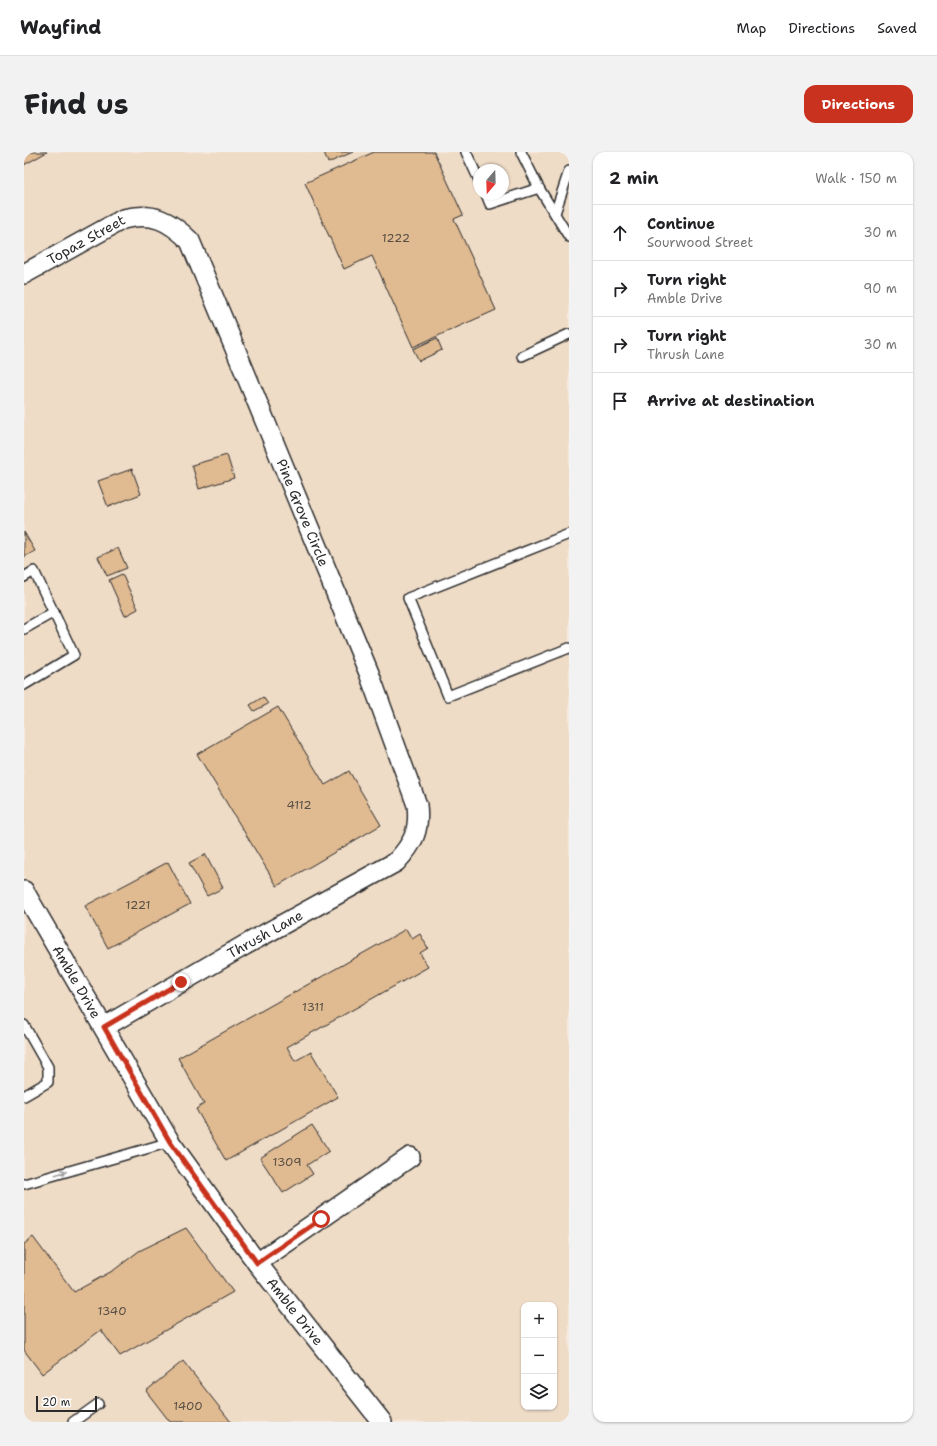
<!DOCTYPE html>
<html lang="en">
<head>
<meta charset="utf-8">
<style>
  body { margin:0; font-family:"Shantell Sans",sans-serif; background:#f2f2f2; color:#202124 }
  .controls { position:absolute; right:12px; bottom:12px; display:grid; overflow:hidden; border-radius:8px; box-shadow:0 1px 3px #0004 }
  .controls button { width:36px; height:36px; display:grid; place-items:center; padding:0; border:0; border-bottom:1px solid #e0e0e0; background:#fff; color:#202124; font:20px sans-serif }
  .compass { position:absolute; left:449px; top:12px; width:36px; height:36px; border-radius:50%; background:#fff; box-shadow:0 1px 3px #0004; rotate:199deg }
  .scale { position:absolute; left:12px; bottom:10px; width:61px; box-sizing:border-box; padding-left:4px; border:2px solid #2b2b2b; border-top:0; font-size:11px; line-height:14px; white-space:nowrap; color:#2b2b2b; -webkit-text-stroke:3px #fff; paint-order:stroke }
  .stop { position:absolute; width:12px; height:12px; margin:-9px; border:3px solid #c8321e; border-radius:50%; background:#fff }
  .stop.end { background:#c8321e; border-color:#fff; box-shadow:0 1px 4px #0008 }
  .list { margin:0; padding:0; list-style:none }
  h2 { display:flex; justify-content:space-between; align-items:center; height:52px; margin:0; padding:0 16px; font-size:17px }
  h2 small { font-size:13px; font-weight:400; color:#757577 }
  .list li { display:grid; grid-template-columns:26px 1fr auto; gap:12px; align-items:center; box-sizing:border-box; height:56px; padding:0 16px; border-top:1px solid #e0e0e0 }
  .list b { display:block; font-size:15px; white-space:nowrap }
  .list p { margin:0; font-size:13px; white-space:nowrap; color:#757577 }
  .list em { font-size:13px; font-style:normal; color:#757577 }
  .icon { flex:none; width:22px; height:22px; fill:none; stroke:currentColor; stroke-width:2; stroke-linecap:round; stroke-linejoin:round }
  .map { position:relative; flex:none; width:545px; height:1270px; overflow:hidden; border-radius:12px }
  header { display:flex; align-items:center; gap:24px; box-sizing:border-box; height:56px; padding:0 20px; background:#fff; border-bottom:1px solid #e0e0e0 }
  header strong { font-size:19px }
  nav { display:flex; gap:22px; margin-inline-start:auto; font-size:14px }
  .intro { display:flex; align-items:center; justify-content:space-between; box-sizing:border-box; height:96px; padding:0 24px }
  h1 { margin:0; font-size:28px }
  .button { padding:10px 18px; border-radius:12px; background:#c8321e; color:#fff; font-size:14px; font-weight:700 }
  main { display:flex; gap:24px; padding:0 24px }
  aside { flex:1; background:#fff; border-radius:12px; box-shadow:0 1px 3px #0004 }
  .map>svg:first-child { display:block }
</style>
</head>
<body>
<header>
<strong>Wayfind</strong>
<nav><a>Map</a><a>Directions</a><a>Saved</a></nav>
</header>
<div class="intro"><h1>Find us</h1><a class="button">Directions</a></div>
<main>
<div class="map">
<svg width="545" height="1270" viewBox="0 0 545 1270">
  <rect width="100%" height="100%" fill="#f6eade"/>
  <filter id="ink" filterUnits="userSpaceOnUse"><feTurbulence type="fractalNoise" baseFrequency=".025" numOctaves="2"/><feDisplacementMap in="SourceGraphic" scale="8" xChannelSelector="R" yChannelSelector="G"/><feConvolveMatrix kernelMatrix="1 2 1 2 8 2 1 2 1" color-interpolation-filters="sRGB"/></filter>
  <g filter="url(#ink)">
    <path fill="#efdcc7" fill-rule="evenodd" d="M0 0H545V1270H0ZM455 18H479V42H455ZM500 1153H530V1255H500Z"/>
    <g fill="#e0ba91" stroke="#2b2b2b">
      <path d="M0 0H23L0 13Z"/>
      <path d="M300 0H329L304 11Z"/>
      <path d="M350 0H410L439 63 430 67 472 158 389 195 348 104 320 117 281 31Z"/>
      <path d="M413 186 418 198 395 209 389 197Z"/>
      <path d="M203 303 210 326 175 337 168 313Z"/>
      <path d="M108 317 117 342 84 355 74 329Z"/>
      <path d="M0 380 11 399 0 405Z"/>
      <path d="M94 396 103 416 83 424 74 405Z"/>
      <path d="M98 422 114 457 101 464 85 428Z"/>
      <path d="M239 545 244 552 230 559 226 553Z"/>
      <path d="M254 555 301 633 325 619 357 673 253 734 173 602Z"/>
      <path d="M181 702 199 736 183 744 165 711Z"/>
      <path d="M144 710 166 752 84 796 61 754Z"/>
      <path d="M382 777 388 787 396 782 404 796 396 801 404 815 263 895 271 909 287 900 314 945 202 1009 172 957 180 952 154 906Z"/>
      <path d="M288 973 305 999 283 1013 289 1022 259 1041 236 1006Z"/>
      <path d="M162 1076 209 1140 96 1204 77 1178 18 1222 0 1198V1092L9 1085 50 1140 90 1118 115 1099Z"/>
      <path d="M159 1209 207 1270H146L122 1239Z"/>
    </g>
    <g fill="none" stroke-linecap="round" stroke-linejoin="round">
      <defs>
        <g id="service">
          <path d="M442 0 455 28"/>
          <path d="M497 0 515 36 545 85"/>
          <path d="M462 42 466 52 515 36"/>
          <path d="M531 61 545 19"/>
          <path d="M498 204 545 182"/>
          <path d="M545 382 384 446 424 544 545 496"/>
          <path d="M0 425 10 419 50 503 0 533"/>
          <path d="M0 477 30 460"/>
          <path d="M0 873 24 915V930L0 944"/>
          <path d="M0 1032 146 990"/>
          <path d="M49 1270 74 1252"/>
        </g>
        <g id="minor">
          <path id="s1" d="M0 122 99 67C129 60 145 68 166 89L215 206 345 521 393 653C396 679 389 692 372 710L221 793 80 875"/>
          <path id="s2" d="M0 739 146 990 233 1111 358 1270"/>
          <path d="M233 1111 386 1005"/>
        </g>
      </defs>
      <use href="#service" stroke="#2b2b2b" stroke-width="12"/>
      <use href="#minor" stroke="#2b2b2b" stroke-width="22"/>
      <use href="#service" stroke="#fff" stroke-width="9"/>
      <use href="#minor" stroke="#fff" stroke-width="19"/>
    </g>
    <defs><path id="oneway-shaft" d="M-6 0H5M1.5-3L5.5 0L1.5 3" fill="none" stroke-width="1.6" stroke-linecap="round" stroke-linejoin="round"/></defs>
    <use stroke="#a0a0a0" href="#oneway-shaft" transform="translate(37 1021) rotate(-16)"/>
  </g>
  <g fill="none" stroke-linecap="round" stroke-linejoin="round" filter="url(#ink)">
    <path stroke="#c8321e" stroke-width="5" d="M157 830 80 875 146 990 233 1111 297 1067"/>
  </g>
  <g text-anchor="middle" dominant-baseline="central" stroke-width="3" stroke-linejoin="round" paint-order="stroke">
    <g font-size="12" fill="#584f44">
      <text x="372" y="86">1222</text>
      <text x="275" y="653">4112</text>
      <text x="114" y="753">1221</text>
      <text x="289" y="855">1311</text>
      <text x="263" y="1010">1309</text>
      <text x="88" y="1159">1340</text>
      <text x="164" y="1254">1400</text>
    </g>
    <g font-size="14" fill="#2b2b2b" stroke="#fff">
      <text stroke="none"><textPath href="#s1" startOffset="71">Topaz Street</textPath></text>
      <text stroke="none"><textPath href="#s1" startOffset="482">Pine Grove Circle</textPath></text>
      <text transform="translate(241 782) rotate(-29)">Thrush Lane</text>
      <text stroke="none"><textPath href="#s2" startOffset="105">Amble Drive</textPath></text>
      <text stroke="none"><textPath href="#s2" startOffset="501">Amble Drive</textPath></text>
    </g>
  </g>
</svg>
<div class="controls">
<button>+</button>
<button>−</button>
<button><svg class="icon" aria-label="layers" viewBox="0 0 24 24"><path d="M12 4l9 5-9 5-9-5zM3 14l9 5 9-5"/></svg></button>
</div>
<svg class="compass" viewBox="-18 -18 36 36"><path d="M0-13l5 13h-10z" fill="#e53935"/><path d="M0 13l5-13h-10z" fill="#757577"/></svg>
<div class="scale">20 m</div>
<div class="stop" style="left:297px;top:1067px"></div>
<div class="stop end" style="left:157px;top:830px"></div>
</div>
<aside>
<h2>2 min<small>Walk · 150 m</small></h2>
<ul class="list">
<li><svg class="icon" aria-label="ahead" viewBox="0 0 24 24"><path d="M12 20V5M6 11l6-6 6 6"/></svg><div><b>Continue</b><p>Sourwood Street</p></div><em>30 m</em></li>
<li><svg class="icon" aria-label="right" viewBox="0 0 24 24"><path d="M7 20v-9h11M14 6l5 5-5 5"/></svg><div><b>Turn right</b><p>Amble Drive</p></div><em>90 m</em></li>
<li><svg class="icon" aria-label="right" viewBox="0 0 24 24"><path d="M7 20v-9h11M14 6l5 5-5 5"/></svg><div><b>Turn right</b><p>Thrush Lane</p></div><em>30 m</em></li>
<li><svg class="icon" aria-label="arrive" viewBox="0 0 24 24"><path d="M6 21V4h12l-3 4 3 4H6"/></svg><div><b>Arrive at destination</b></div></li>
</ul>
</aside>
</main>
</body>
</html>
